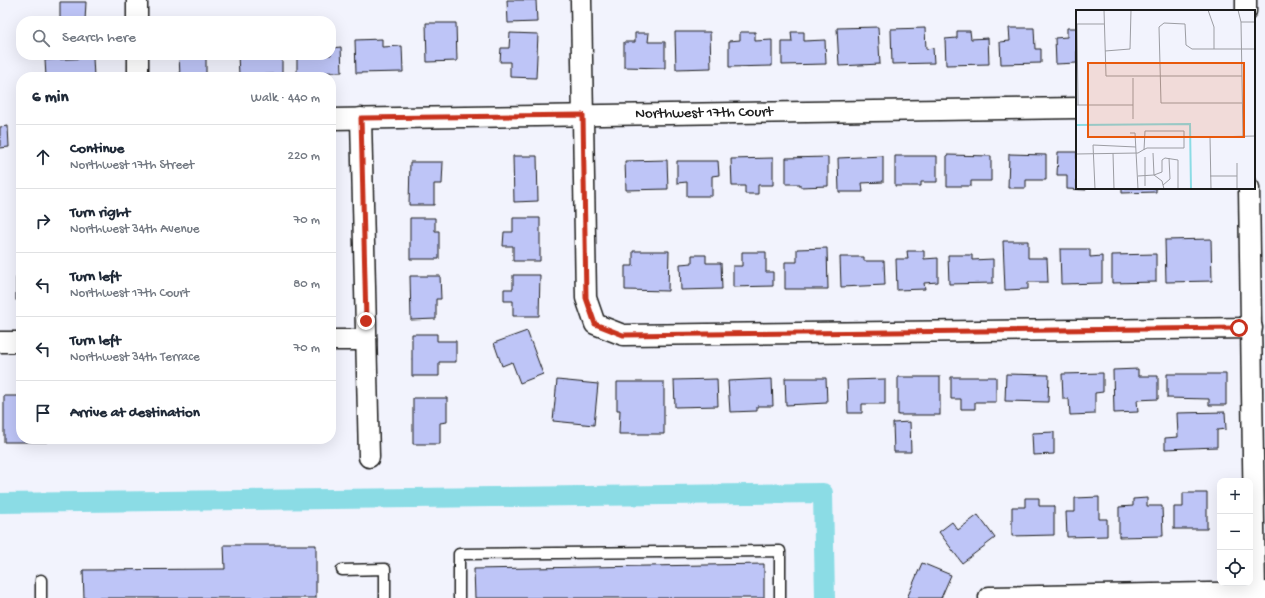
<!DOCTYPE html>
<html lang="en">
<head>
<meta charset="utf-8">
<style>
  body { margin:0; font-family:"Gochi Hand",sans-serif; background:#f2f2f3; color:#1f2937 }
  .controls { position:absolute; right:12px; bottom:12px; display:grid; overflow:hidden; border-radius:8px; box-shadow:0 4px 16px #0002 }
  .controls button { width:36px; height:36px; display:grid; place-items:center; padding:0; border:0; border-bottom:1px solid #e0e1e3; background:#fff; color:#1f2937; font:20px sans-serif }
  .stop { position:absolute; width:12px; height:12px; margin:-9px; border:3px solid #c8321e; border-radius:50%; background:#fff }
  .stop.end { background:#c8321e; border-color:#fff; box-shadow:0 1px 4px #0008 }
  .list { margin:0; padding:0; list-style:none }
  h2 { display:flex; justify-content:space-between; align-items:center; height:52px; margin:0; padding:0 16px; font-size:17px }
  h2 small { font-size:13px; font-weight:400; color:#747a83 }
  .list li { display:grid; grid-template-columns:26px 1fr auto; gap:12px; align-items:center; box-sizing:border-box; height:64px; padding:0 16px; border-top:1px solid #e0e1e3 }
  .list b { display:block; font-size:15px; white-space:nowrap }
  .list p { margin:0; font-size:13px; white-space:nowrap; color:#747a83 }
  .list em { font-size:13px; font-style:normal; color:#747a83 }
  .icon { flex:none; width:22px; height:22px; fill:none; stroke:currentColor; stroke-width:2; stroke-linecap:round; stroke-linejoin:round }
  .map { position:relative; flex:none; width:1265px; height:598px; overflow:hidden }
  .search { position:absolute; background:#fff; box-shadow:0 4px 16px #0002; left:16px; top:16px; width:320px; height:44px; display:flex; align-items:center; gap:10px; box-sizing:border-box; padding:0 14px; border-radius:16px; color:#747a83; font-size:15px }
  .panel { position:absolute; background:#fff; box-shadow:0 4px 16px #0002; left:16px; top:72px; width:320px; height:372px; border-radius:16px }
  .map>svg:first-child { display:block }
</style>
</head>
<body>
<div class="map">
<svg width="1265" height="598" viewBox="0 0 1265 598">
  <rect width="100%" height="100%" fill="#f2f3fd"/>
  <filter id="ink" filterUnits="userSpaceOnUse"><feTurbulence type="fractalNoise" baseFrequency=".025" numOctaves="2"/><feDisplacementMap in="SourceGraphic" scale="8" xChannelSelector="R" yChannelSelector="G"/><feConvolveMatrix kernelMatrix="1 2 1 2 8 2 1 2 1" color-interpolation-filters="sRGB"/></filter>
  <g filter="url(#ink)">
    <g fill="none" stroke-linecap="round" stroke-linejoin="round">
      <path stroke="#8bdce5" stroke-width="20" d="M0 503 823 493 825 598"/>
    </g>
    <g fill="#bec5f7" stroke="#1c1c1c">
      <path d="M507 0H536L537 22 508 23Z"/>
      <path d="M60 2H86L85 21H60Z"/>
      <path d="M426 23H456L457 61 427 62Z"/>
      <path d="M878 27 880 64 839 66 837 28Z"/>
      <path d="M925 28 926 49 933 48 934 63 892 64 891 29Z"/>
      <path d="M1009 28H1034L1035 49H1041V63L1001 64 1000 42 1010 41Z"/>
      <path d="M1067 28H1077V63L1056 64 1055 38 1067 37Z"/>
      <path d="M957 31H970L971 39 988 38 989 64 946 65 945 39 957 38Z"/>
      <path d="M675 32H710L711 68 676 69Z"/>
      <path d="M740 32H755V41L772 40V66L729 67V41L740 40Z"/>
      <path d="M791 32H804V41L825 40 826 64 782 65V42H792Z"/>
      <path d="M510 33 538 34 536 78 510 77V62H500L501 48H509Z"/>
      <path d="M635 33H649L648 42H665V68L624 67V42H635Z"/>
      <path d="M382 39V47L402 46 403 72 356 73 355 40Z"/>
      <path d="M341 47 342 72 297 73V55H331V48Z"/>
      <path d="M179 55H206V77H180Z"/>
      <path d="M238 55H282V74L239 75Z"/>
      <path d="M93 58 94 77H46L45 60Z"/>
      <path d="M8 126 9 147 0 148V127Z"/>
      <path d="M1058 152H1077V188H1086V190L1067 189V175H1057Z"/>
      <path d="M1009 154 1046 155V180H1026V188H1008Z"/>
      <path d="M947 155 991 156V181H971V186H947Z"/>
      <path d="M513 156H537L538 201 514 202Z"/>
      <path d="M883 156V182L862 183 863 192H839L838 158Z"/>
      <path d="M895 156H937V182H921V186H895Z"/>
      <path d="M828 157V186L800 187V184H786V158Z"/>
      <path d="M773 158V185H758V194H745V186H732L731 159Z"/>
      <path d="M667 160 668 189 626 190 625 161Z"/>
      <path d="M677 161H718L719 175 712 176V196H687V182L677 183Z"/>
      <path d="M410 162H443L442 184H434V205H409Z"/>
      <path d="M1122 188H1156V192L1122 193Z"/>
      <path d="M410 218H435V231H439V259H410Z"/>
      <path d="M513 218H540V261H513V246H503L504 232H513Z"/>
      <path d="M1211 239 1212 281 1166 282 1165 240Z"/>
      <path d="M1003 241H1028V258H1047L1048 282H1028V289L1005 290Z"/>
      <path d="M827 248 828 289H785V262H797V249Z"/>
      <path d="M1060 249H1090V257L1102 256V283L1061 284Z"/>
      <path d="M633 251H669L668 291 625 290V266H633Z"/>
      <path d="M907 251H924V259L938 258V282L924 283 925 289 897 290 896 259H908Z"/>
      <path d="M742 252H766V272H773V286L733 287V266H742Z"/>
      <path d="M1156 254V282L1112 283V255Z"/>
      <path d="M692 255H706V263H721L722 289 681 290 680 264 692 263Z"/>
      <path d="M948 255H972V260L993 259V283L949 284Z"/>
      <path d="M840 257H864V261H884L885 285 841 287Z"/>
      <path d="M513 275H540L539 316H513V301H504V289H513Z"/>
      <path d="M410 276H440L441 299H436V319L411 320Z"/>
      <rect x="16" y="278" width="5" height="22"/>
      <path d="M527 331 543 374 520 383 512 362 502 366 494 343Z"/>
      <path d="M412 334H437V341H456V362H439V376H412Z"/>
      <path d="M1138 369V376H1158V399L1137 400 1138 412 1114 413 1113 370Z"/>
      <path d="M1103 373V392L1095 393V414L1070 415 1069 399H1063L1062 374Z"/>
      <path d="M1006 374 1049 375 1048 402 1005 401Z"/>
      <path d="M1167 374H1226V405H1209V399L1167 398Z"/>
      <rect x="898" y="377" width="42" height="38"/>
      <path d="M951 377H996V402H975V409H961V399H951Z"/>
      <path d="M785 378H826L827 403 786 405Z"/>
      <path d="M717 379 718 406 675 407 674 380Z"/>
      <path d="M772 379 773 406H757V411L730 412 728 381Z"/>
      <path d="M885 379V404H862V413H848L847 380Z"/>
      <path d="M557 380 598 384 594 425 553 421Z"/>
      <path d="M617 382H664V434H619L620 410H617Z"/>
      <path d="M4 396H21V439H47V442H4Z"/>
      <path d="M413 398H447V422L440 423V444H413Z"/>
      <path d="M1225 412 1226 429 1217 430V447L1165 449V438L1178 437 1177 413Z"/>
      <path d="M910 422 911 452H894L893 423Z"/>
      <path d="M1054 432V454L1033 455 1032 433Z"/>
      <path d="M1183 493H1207V529H1174V507H1183Z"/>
      <path d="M1099 497V519H1107V536L1067 537 1066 512H1075V498Z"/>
      <path d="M1025 498H1039V506H1054V535L1012 536V507H1025Z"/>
      <path d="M1147 498V506H1162L1163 536 1119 537V507L1133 506V499Z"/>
      <path d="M978 515 995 538 962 563 939 532 952 522 958 530Z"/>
      <path d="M224 545H316V598H84L83 570 225 569Z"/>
      <path d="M922 563 951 575 941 598H907Z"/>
      <path d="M764 564V598H475L474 569Z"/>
    </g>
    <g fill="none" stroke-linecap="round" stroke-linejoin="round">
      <defs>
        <g id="service">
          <path d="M342 570 385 569V598"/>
          <path d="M41 580V598"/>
          <path d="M459 598V554L780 551V598"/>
        </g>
        <g id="minor">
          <path d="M137 0V21"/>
          <path d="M581 0 586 298 595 324 623 335 1252 328"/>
          <path d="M1246 0V11"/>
          <path d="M138 55V74L139 77"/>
          <path d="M361 118 369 457"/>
          <path id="s1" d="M331 119 1077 108"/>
          <path d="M1249 188 1255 592"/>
          <path d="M331 340H366"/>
          <path d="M0 342H21"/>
          <path d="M989 598V597L1265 592"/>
        </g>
      </defs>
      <use href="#service" stroke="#1c1c1c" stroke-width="13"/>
      <use href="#minor" stroke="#1c1c1c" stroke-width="23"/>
      <use href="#service" stroke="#fff" stroke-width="10"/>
      <use href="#minor" stroke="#fff" stroke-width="20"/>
    </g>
  </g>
  <g fill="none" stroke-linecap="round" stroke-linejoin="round" filter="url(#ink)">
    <path stroke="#c8321e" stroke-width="5" d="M366 321 361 118 583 115 586 298 595 324 623 335 1239 328"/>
  </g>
  <g text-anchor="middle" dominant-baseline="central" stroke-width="3" stroke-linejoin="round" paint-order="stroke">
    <g font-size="15" fill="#1c1c1c" stroke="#fff">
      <text stroke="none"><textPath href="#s1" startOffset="373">Northwest 17th Court</textPath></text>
    </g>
  </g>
  <g transform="translate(1076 10)">
    <rect width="179" height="179" fill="#f2f3fd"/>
    <path fill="none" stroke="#8bdce5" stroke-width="2" d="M0 115 114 114 115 179"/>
    <path fill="none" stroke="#9c9da3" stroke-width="1" d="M28 0 30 66H166M132 0 138 17V39M162 0 165 12 167 126M165 12H179M0 14H28M1 14 2 95M29 41 54 39 55 0M57 68V109M166 93H85L83 17 88 13 109 14 110 35 116 39H179M0 95H57M54 123H59L62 179M37 143 38 179M77 143 78 165 86 162V150L89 148 102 150V179M0 144 62 143 67 140 71 138H108V121H69L68 140M161 153V178M62 166 78 165 86 171 88 179M134 166H161M87 175 94 169 93 148M69 176V147M19 179 17 135 60 137M135 179 134 127 179 126"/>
    <path fill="#e8590c" fill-opacity="0.15" stroke="#e8590c" stroke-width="2" d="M12 53H168V127H12Z"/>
    <rect width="179" height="179" fill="none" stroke="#1c1c1c" stroke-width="2"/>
  </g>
</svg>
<div class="controls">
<button>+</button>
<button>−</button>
<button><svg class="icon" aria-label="locate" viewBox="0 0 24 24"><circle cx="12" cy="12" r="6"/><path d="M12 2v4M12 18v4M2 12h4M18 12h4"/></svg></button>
</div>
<div class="stop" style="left:1239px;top:328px"></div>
<div class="stop end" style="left:366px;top:321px"></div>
<div class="search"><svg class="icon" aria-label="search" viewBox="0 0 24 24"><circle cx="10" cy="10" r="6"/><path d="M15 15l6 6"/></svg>Search here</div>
<section class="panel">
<h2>6 min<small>Walk · 440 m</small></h2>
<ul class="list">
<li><svg class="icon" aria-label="ahead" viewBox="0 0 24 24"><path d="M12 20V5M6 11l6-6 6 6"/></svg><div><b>Continue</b><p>Northwest 17th Street</p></div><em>220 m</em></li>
<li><svg class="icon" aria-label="right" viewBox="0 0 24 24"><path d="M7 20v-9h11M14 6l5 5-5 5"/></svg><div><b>Turn right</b><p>Northwest 34th Avenue</p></div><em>70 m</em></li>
<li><svg class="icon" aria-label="left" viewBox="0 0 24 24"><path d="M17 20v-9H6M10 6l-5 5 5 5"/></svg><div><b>Turn left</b><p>Northwest 17th Court</p></div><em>80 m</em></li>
<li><svg class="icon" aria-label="left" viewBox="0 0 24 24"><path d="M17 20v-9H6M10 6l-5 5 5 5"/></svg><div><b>Turn left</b><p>Northwest 34th Terrace</p></div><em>70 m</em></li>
<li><svg class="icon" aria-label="arrive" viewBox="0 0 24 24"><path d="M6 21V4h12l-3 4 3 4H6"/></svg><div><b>Arrive at destination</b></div></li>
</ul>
</section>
</div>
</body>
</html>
